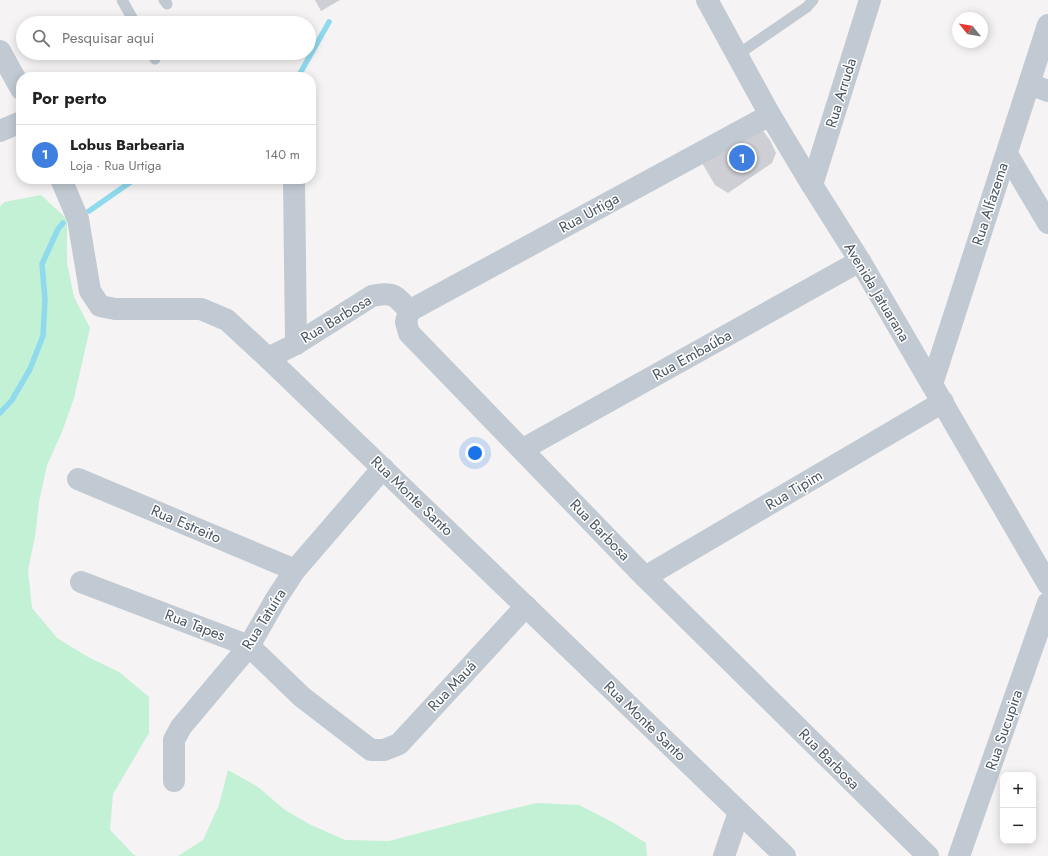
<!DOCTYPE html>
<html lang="pt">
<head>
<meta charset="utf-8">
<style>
  body { margin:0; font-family:Jost,sans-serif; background:#f6f6f6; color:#222 }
  .controls { position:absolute; right:12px; bottom:12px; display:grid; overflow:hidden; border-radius:8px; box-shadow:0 2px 10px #0003 }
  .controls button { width:36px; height:36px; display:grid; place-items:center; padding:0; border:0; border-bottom:1px solid #e0e0e0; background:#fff; color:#222; font:20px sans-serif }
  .compass { position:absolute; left:952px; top:12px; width:36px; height:36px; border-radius:50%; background:#fff; box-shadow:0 2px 10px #0003; rotate:300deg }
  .you { position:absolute; left:475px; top:453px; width:14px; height:14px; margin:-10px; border:3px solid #fff; border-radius:50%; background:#1a73e8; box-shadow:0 0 0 6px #1a73e833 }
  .badge { display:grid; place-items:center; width:26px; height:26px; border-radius:50%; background:#db2777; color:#fff; font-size:13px; font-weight:700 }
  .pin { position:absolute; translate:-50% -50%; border:2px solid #fff; box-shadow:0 1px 4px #0006 }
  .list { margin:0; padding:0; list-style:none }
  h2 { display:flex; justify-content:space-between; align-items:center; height:52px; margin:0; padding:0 16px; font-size:17px }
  h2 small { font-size:13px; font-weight:400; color:#767676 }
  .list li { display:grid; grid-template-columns:26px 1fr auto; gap:12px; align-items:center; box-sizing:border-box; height:60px; padding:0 16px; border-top:1px solid #e0e0e0 }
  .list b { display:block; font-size:15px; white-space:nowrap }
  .list p { margin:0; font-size:13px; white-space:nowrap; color:#767676 }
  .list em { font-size:13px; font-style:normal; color:#767676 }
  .icon { flex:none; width:22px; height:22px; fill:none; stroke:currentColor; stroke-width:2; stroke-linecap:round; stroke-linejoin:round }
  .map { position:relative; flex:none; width:1048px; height:856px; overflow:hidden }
  .search { position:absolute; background:#fff; box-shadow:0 2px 10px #0003; left:16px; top:16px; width:300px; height:44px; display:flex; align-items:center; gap:10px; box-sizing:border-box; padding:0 14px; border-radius:22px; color:#767676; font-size:15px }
  .panel { position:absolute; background:#fff; box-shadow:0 2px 10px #0003; left:16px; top:72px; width:300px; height:112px; border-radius:16px }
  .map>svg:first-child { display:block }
</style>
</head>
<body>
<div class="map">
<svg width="1048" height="856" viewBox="0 0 1048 856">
  <rect width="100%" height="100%" fill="#f5f3f3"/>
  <g fill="#c3f1d5">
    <path d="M41 195 67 219V263L74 297 90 328 74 398 62 432 47 465 39 502 35 537 28 570 32 608 57 638 88 657 119 672 149 697V733L113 794 110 830 134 855 138 856H0V207L4 202Z"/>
    <path d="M228 770 258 787 285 810 311 825 345 840 389 841 499 812 537 803 579 805 614 823 646 843 647 856H178L203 840 219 805Z"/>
  </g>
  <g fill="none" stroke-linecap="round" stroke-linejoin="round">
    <g stroke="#90daee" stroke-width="5.5">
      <path d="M298 77 329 22"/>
      <path d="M89 211 135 179"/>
      <path d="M0 413 12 400 30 369 43 336 45 300 42 264 58 229 63 223"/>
    </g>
  </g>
  <g fill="#cdcfd5">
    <path d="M315 0H340L321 11Z"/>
    <path d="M760 127 770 140 776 153 772 163 728 193 715 185 702 163Z"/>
  </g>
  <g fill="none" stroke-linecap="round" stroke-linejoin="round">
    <g stroke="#c1cad2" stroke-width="11">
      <path d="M122 0 135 23"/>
      <path d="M164 0 167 4"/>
      <path d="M152 53 155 59"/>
      <path d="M737 55 807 7 813 0"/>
    </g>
    <g stroke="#c1cad2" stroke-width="22">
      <path d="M0 51 21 89"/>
      <path d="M1029 84 1048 91"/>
      <path d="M0 131 21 122"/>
      <path d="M1007 154 1048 223"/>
      <path d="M61 179 78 219 90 291 100 306 115 309H201L227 320 268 358 785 856"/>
      <path d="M294 179 296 344"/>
      <path d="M812 185 870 0"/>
      <path d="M409 311 406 322 409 333 645 577 928 856"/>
      <path d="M409 311 770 115"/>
      <path d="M268 358 296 344 372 296C393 291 397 296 409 311"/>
      <path d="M932 384 1048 25"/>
      <path d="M523 449 860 261"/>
      <path d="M78 479 295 570"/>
      <path d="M645 577 943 402"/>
      <path d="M81 582 249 646 302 697 371 750H384L399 744 526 606"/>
      <path d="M174 781V740L181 727 249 646 276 599 295 570 383 468"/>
      <path d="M724 856 739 812"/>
      <path d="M959 856 1048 603"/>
    </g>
    <path stroke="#c1cad2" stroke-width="22" d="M707 0 770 115 812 185 860 261 1048 584"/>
  </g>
  <g text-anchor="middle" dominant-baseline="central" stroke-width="3" stroke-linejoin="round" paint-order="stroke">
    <g font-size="15" fill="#4a5661" stroke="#fff">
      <text transform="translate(841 93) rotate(-73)">Rua Arruda</text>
      <text transform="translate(990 204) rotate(-72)">Rua Alfazema</text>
      <text transform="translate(589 213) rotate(-29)">Rua Urtiga</text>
      <text transform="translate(877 292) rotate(59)">Avenida Jatuarana</text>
      <text transform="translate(336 319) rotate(-31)">Rua Barbosa</text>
      <text transform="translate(692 355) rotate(-29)">Rua Embaúba</text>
      <text transform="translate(794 490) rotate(-31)">Rua Tipim</text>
      <text transform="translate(412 496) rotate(44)">Rua Monte Santo</text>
      <text transform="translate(186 524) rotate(23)">Rua Estreito</text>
      <text transform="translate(600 530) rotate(46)">Rua Barbosa</text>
      <text transform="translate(264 619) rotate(-58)">Rua Tatuíra</text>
      <text transform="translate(195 625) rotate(21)">Rua Tapes</text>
      <text transform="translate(452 686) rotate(-47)">Rua Mauá</text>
      <text transform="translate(645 721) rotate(44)">Rua Monte Santo</text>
      <text transform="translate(1004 730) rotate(-71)">Rua Sucupira</text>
      <text transform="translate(829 759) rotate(45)">Rua Barbosa</text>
    </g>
  </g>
</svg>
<div class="controls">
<button>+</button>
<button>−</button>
</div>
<svg class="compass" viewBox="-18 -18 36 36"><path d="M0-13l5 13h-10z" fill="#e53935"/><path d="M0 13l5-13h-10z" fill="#767676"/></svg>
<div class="you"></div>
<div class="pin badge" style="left:742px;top:158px;background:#3f7fe0">1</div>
<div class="search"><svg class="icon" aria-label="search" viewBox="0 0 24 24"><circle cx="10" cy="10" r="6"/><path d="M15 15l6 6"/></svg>Pesquisar aqui</div>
<section class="panel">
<h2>Por perto<small></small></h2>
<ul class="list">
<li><span class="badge" style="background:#3f7fe0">1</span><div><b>Lobus Barbearia</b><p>Loja · Rua Urtiga</p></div><em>140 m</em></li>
</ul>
</section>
</div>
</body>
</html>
